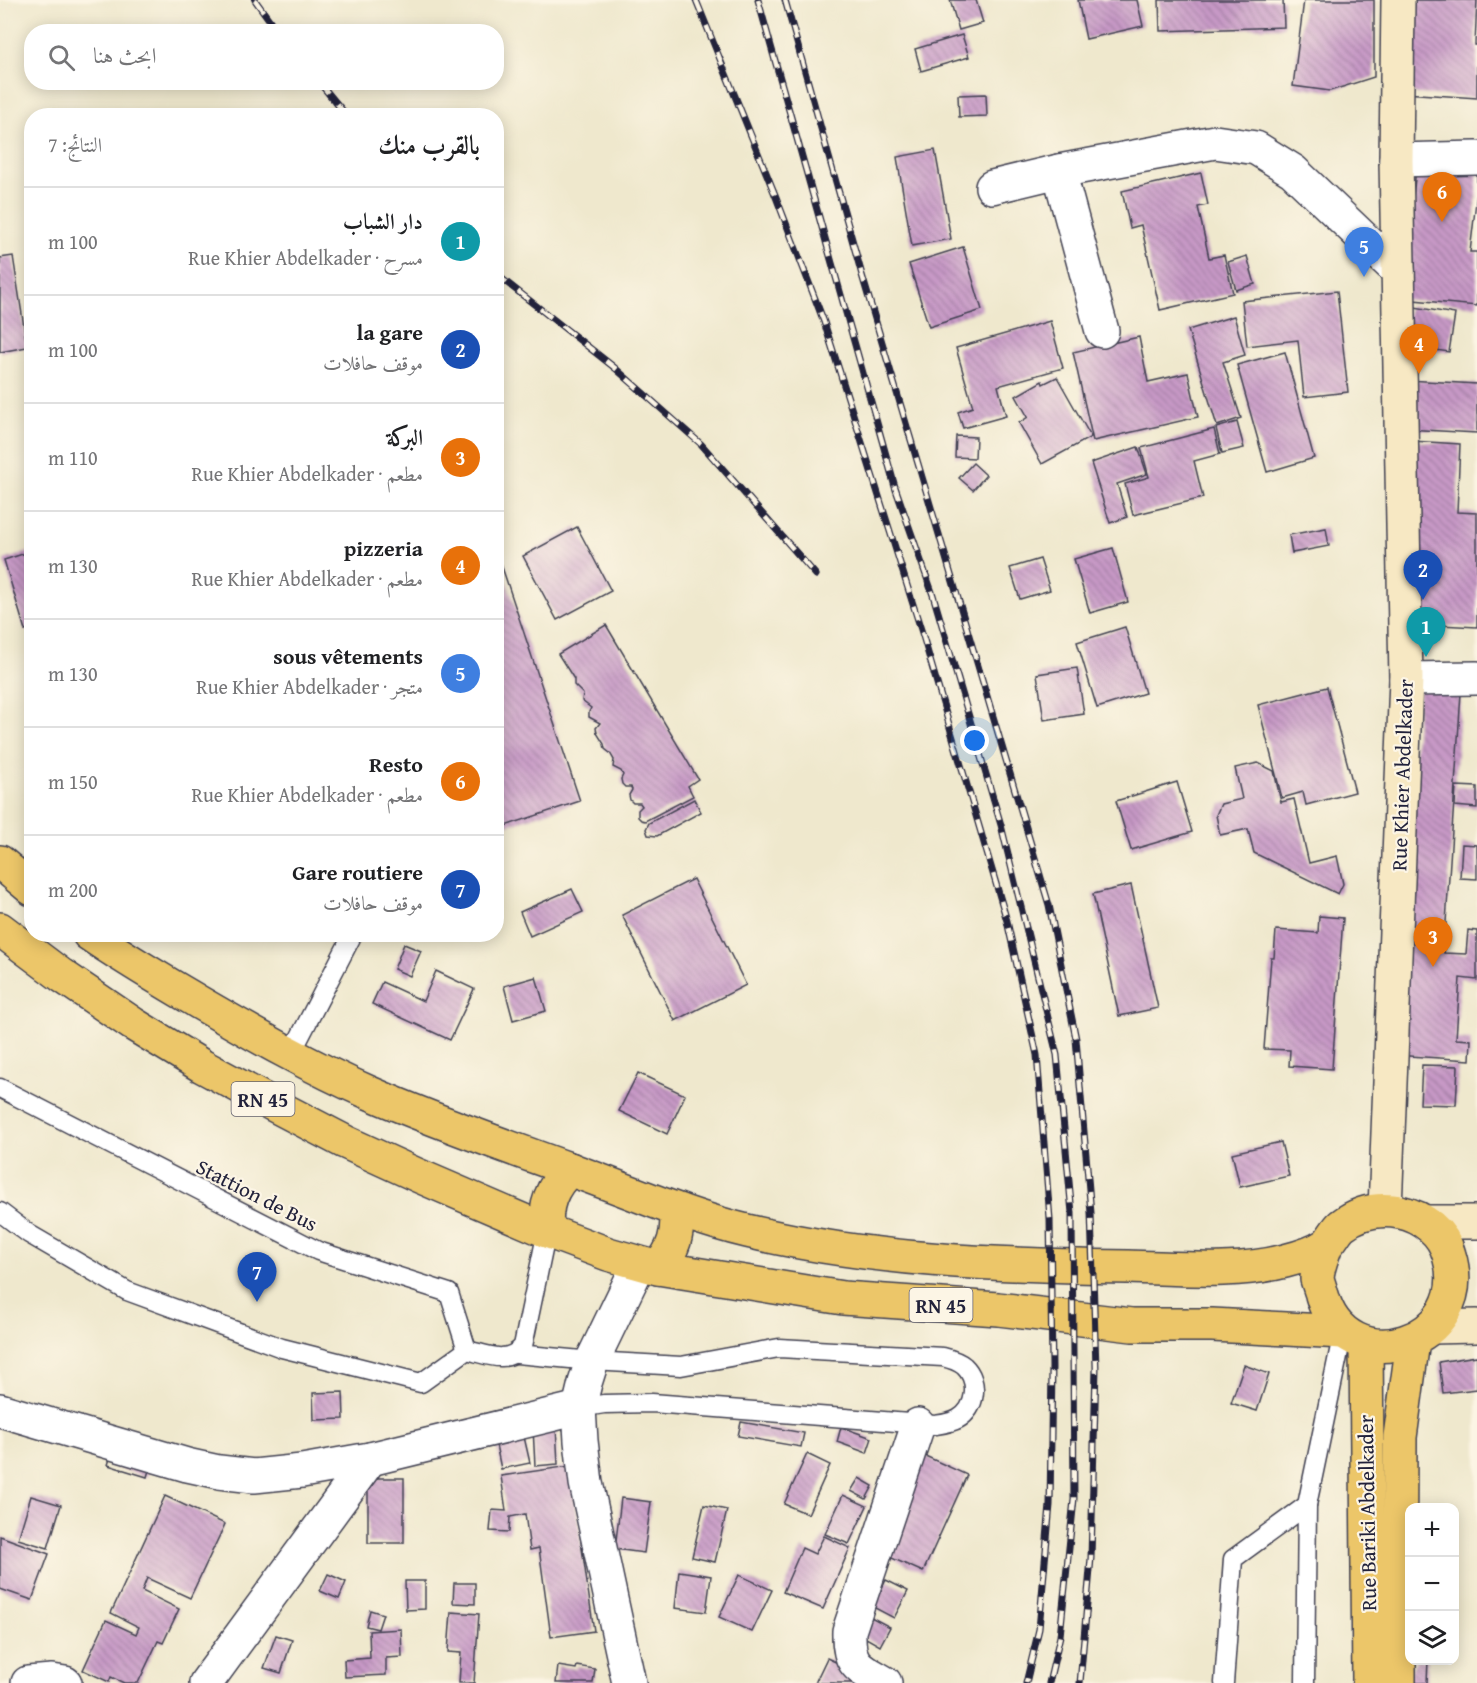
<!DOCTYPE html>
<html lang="ar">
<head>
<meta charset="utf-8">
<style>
  body { margin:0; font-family:"Gentium Book Plus",Amiri,serif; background:#f6f6f6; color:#202124; direction:rtl }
  .controls { position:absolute; right:18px; bottom:18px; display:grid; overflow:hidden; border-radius:12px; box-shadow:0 3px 15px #0003 }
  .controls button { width:54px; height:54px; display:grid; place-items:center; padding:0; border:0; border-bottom:2px solid #e0e0e0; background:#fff; color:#202124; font:30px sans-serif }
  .you { position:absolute; left:975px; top:741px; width:21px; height:21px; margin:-15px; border:4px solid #fff; border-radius:50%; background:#1a73e8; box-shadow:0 0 0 9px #1a73e833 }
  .badge { display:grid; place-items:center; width:39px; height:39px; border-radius:50%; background:#0b8043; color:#fff; font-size:20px; font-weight:700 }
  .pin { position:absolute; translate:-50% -50px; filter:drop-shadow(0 2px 3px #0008) }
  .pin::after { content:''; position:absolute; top:32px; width:21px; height:18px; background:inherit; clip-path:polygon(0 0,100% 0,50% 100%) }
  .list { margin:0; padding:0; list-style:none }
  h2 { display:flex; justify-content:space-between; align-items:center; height:78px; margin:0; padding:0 24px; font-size:26px }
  h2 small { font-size:20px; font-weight:400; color:#757577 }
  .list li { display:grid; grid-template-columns:39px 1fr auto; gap:18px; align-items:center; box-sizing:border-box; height:108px; padding:0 24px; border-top:2px solid #e0e0e0 }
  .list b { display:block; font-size:22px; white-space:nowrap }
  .list p { margin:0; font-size:20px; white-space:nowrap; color:#757577 }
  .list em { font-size:20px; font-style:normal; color:#757577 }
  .icon { flex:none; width:33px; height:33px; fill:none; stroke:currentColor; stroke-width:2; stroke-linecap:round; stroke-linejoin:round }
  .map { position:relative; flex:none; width:1477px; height:1683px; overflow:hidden; direction:ltr }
  .search { position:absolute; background:#fff; box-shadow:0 3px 15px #0003; left:24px; top:24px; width:480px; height:66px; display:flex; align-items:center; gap:15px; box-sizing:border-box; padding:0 21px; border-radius:24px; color:#757577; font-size:22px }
  .panel { position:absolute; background:#fff; box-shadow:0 3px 15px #0003; left:24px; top:108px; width:480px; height:834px; border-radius:24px; direction:rtl }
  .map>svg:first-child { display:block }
</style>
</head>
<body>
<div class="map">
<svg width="1477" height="1683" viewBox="0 0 1477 1683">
  <defs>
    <pattern id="building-back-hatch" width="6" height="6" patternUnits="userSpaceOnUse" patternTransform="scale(1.5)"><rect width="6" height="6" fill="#c799c6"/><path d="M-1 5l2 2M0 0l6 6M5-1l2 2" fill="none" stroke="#a17ca2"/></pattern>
  </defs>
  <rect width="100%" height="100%" fill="#fcf5e5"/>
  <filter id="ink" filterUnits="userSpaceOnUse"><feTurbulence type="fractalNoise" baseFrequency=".0167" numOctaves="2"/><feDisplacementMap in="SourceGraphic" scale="12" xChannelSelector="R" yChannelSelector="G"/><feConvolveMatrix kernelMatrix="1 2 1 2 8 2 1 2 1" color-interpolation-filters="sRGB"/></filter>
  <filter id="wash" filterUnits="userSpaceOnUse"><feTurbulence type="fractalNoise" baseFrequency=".008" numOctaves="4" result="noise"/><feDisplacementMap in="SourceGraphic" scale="24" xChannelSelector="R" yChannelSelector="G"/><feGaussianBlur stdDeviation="1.35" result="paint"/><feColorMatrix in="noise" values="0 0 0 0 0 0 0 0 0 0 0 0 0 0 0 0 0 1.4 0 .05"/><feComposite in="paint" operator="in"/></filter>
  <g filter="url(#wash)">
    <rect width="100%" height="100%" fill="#efe8cd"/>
    <g id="blocks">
      <g fill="url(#building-back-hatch)">
        <path d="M950 0H976L983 23 959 30Z"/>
        <path d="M1078 0H1137L1143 26 1086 39Z"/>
        <path d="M1159 0H1283L1284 27 1160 31Z"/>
        <path d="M1304 0H1374V77L1330 91 1293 86Z"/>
        <path d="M1411 0H1477L1475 45H1477V98L1404 93Z"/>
        <path d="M962 35 969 57 921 71 915 49Z"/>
        <path d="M986 94 987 116 959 117 958 95Z"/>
        <path d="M935 150 951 239 912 246 897 157Z"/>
        <path d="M1417 159 1477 165V193L1470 252H1477V306L1403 299Z"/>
        <path d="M1201 173 1208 205 1198 207 1209 258 1224 255 1233 293 1160 310 1141 225 1130 228 1122 191Z"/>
        <path d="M963 247 982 310 929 327 909 264Z"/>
        <path d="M13 256 27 347 0 352V258Z"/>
        <path d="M1247 256 1255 284 1236 290 1228 262Z"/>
        <path d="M1337 291 1348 392 1304 397 1298 340 1247 346 1242 301Z"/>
        <path d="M1409 306 1455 314 1449 352 1402 345Z"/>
        <path d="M1234 316 1245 355 1223 362 1241 418 1217 426 1188 330Z"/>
        <path d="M1050 321 1063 368 998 386 1006 416 963 428 958 412 973 407 956 348Z"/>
        <path d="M1139 337 1148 382 1188 373 1198 417 1093 441 1073 352Z"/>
        <path d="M1285 352 1314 458 1267 472 1237 365Z"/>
        <path d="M1057 377 1091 437 1042 464 1019 423 1028 417 1016 396 1042 381 1043 384Z"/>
        <path d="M1407 380 1477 384V433L1405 429Z"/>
        <path d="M1237 422 1244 448 1222 453 1216 428Z"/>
        <path d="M1214 429 1220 454 1194 461 1203 498 1133 515 1125 484 1149 477 1141 448Z"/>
        <path d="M956 436 976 437 975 458 955 457Z"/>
        <path d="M1412 441 1460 444 1457 512 1477 513V627L1402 623Z"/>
        <path d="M1138 447 1147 474 1117 484 1127 517 1110 523 1091 463Z"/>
        <path d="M973 463 986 475 973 490 959 478Z"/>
        <path d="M577 527 611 591 557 620 523 556Z"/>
        <path d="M1326 528 1329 546 1292 553 1289 535Z"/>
        <path d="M1113 548 1128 602 1090 613 1074 559Z"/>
        <path d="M496 549 580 801 496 829Z"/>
        <path d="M32 551V628L25 630 4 560Z"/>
        <path d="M1040 559 1050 590 1020 599 1010 568Z"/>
        <path d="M606 625 698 779 688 786 693 796 645 821 641 820 638 817V810L642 806 640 803H633L630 800 629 795 632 790 631 787H625L622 784 621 779 623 775 621 771 613 767 614 760 610 753 605 749 604 744 597 733 596 728 600 723 589 717V712L591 708 582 701 583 694 574 685V679L558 654Z"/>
        <path d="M1125 627 1145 693 1097 708 1077 642Z"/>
        <path d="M1077 668 1084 714 1044 720 1037 674Z"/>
        <path d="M1327 687 1355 792 1306 805 1303 792 1282 798 1258 705Z"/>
        <path d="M1419 690 1461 693 1444 953 1466 954 1468 930 1477 931V980L1460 978 1456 1039 1471 1040 1470 1060 1394 1055Z"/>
        <path d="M1258 763 1274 771 1281 802 1294 799 1309 863 1337 856 1343 884 1338 894 1254 853 1248 829 1220 835 1216 815 1221 804 1242 799 1235 768Z"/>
        <path d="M1177 782 1192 832 1131 850 1116 801Z"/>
        <path d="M1456 786 1477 787V808L1455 806Z"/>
        <path d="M694 799 701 812 657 836 648 835 646 829 649 823Z"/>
        <path d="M1462 844 1477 845V879L1460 878Z"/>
        <path d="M693 879 746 985 675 1021 622 915Z"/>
        <path d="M1131 885 1158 1008 1119 1016 1093 894Z"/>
        <path d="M572 889 583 912 530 936 520 912Z"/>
        <path d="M1319 916 1343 918 1332 1069 1289 1066 1290 1050 1264 1049 1271 958H1274L1276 930 1318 933Z"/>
        <path d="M404 944 421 951 410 976 394 969Z"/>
        <path d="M436 971 474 989 450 1040 372 1004 382 982 423 1001Z"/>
        <path d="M536 977 546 1011 513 1020 504 986Z"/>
        <path d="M1422 1065 1458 1066 1456 1105 1420 1104Z"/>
        <path d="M638 1073 685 1095 667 1134 619 1111Z"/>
        <path d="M1281 1142 1289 1176 1240 1187 1232 1153Z"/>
        <path d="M1477 1356V1389L1443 1393 1439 1362Z"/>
        <path d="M1244 1365 1269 1374 1257 1411 1231 1403Z"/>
        <path d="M343 1392 344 1419 314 1420 313 1393Z"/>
        <path d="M741 1422 804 1433 801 1447 738 1436Z"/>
        <path d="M556 1427 558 1464 535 1466 533 1428Z"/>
        <path d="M841 1427 872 1438 867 1453 837 1442Z"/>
        <path d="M522 1428 530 1463 501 1469 494 1435Z"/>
        <path d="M113 1448 152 1460 147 1477 108 1465Z"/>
        <path d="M807 1454 830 1465 808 1514 784 1504Z"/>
        <path d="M921 1454 967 1475 923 1572 876 1551Z"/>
        <path d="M570 1466 594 1631 551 1637 539 1548 530 1550 525 1514 510 1517 509 1532 490 1531 492 1510 506 1511 501 1476Z"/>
        <rect x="368" y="1478" width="36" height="65"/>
        <path d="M859 1478 873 1486 866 1499 851 1491Z"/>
        <path d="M843 1495 867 1506 849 1544 825 1534Z"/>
        <path d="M31 1496 61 1505 48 1548 18 1539Z"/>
        <path d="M165 1496 225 1524 190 1598 147 1578 142 1591 179 1609 163 1643 158 1641 138 1683H124L111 1677 109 1682 83 1670 106 1620 136 1634 139 1627 111 1613Z"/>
        <path d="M621 1498 651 1502 644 1553 615 1549Z"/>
        <path d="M704 1505 727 1510 715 1562 692 1557Z"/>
        <path d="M0 1536 49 1554 32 1600 0 1589Z"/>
        <path d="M824 1536 850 1548 823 1609 783 1592 802 1548 815 1554Z"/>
        <path d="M679 1571 711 1576 706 1612 675 1608Z"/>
        <path d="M328 1574 346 1582 339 1599 320 1591Z"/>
        <path d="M739 1575 772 1590 752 1632 719 1617Z"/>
        <path d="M886 1580 908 1591 894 1618 873 1607Z"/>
        <path d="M405 1581H425V1609L406 1610Z"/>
        <path d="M454 1583H475V1604L453 1603Z"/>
        <path d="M370 1610 383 1614 378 1629 366 1626Z"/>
        <path d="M451 1612 479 1614 474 1683H459L461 1653 448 1652Z"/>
        <path d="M869 1616 890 1627 880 1646 859 1634Z"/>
        <path d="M401 1629 402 1657 386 1658V1675L345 1677 344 1660 370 1658 369 1631Z"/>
        <path d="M276 1635 292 1640 281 1673 264 1668Z"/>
        <path d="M827 1658 876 1681 875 1683H815Z"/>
        <path d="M1416 1660H1428L1427 1683H1405Z"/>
        <path d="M558 1666 576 1669 577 1666 595 1669 593 1683H556Z"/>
      </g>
    </g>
  </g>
  <g filter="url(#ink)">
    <use href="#blocks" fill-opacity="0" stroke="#414051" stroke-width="1.5"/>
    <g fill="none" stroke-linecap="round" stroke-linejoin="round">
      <defs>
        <g id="lane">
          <path d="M291 1054 353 934"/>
          <path d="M0 1088 318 1251 449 1293 467 1350"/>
          <path d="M0 1212 29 1234 127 1291 282 1348 421 1383 467 1350C488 1355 507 1365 523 1346L547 1231"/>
          <path d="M517 1354 592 1361 681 1366 779 1348 943 1357C951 1359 958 1361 964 1366 980 1381 976 1409 958 1419 951 1423 942 1424 935 1425L652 1403 604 1404 579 1408"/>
          <path d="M1224 1683 1233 1559 1307 1505 1343 1332"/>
          <path d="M1305 1683 1307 1505"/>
        </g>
        <g id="street">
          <path d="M1396 160 1477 158"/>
          <path d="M1059 171 1102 331"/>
          <path d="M992 187 1059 171 1215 142 1256 148 1293 171 1398 271"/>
          <path d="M1406 679 1477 678"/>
          <path d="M0 1410 187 1465 219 1472 254 1476 302 1471 370 1459 579 1408"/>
          <path d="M28 1683 52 1681 65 1683"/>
          <path d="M206 1683 370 1459"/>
          <path d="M629 1683 586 1483 581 1441 579 1408 585 1383 592 1361 639 1264"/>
          <path d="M885 1683C858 1667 848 1666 849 1631L918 1425"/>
        </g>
        <g id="secondary">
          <path d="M1385 1209 1406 679 1396 160 1398 0"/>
          <path d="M1426 1222H1477"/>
          <path d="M1432 1327 1477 1326"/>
        </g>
        <g id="primary">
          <path d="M0 862 32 889"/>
          <path d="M0 929 61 975 133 1024 202 1066 274 1105 345 1142 417 1175 547 1231 608 1254 658 1268 843 1298 998 1309 1132 1325H1212L1343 1332"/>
          <path d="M89 934C125 959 163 981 200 1003 255 1035 311 1067 370 1093 434 1121 500 1144 566 1168 626 1189 684 1216 747 1231 872 1261 1000 1265 1128 1267 1179 1268 1235 1274 1285 1261 1297 1258 1316 1252 1326 1245 1332 1240 1336 1230 1342 1225 1359 1212 1379 1208 1400 1212 1423 1217 1443 1232 1449 1255 1476 1343 1346 1385 1322 1295 1322 1294 1317 1279 1317 1279 1317 1268 1323 1255 1326 1245"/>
          <path d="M547 1231C544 1206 551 1187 570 1169"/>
          <path d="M658 1268C674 1250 679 1233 676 1210"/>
          <path d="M1366 1344 1369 1683"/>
          <path d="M1399 1683 1400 1437 1413 1341"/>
        </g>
      </defs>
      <use href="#lane" stroke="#414051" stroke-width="21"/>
      <use href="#street" stroke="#414051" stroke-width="36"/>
      <use href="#secondary" stroke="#414051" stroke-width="36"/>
      <use href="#primary" stroke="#414051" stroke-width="36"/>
      <use href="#lane" stroke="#fff" stroke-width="18"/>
      <use href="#street" stroke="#fff" stroke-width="33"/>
      <use href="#secondary" stroke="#f7e8c3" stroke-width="33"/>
      <use href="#primary" stroke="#ecc669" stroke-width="33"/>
      <defs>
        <g id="rail">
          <path d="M255 0 278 32"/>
          <path d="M696 0 776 197 824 322 923 636 1007 921 1037 1055 1050 1219 1052 1367 1050 1505 1039 1629 1026 1683"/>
          <path d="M758 0 895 487 933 595 1001 825 1057 1055 1072 1213 1074 1499 1060 1636 1049 1683"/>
          <path d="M785 0 862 275 1049 905 1076 1039 1091 1213 1096 1368 1091 1558 1080 1683"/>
          <path d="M319 82 347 116"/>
          <path d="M496 274 615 368 701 444 816 575"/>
        </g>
      </defs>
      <use href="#rail" stroke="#22223b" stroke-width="7"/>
      <use href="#rail" stroke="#fcf5e5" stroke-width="4.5" stroke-dasharray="14" stroke-linecap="butt"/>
    </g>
  </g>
  <g text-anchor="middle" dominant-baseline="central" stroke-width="4.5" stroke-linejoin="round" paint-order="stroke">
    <g fill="#fcf5e5" stroke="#63616e" stroke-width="1.5">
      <rect x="231.5" y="1082" width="63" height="34" rx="4.5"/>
      <rect x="909.5" y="1288" width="63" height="34" rx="4.5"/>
    </g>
    <g font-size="20" font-weight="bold" fill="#22223b">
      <text x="263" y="1099">RN 45</text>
      <text x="941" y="1305">RN 45</text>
    </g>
    <g font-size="21" fill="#22223b" stroke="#fcf5e5">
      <text transform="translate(1402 775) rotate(-88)">Rue Khier Abdelkader</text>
      <text transform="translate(257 1195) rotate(27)">Stattion de Bus</text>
      <text transform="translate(1367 1513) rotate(-91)">Rue Bariki Abdelkader</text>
    </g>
  </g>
</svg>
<div class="controls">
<button>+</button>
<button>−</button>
<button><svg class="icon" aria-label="layers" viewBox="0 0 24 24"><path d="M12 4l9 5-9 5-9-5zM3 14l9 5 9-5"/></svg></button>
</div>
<div class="you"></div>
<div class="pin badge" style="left:1426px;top:657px;background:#0f9aa8">1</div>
<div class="pin badge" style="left:1423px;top:600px;background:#1a4fb4">2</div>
<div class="pin badge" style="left:1433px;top:967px;background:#e8710a">3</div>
<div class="pin badge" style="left:1419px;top:374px;background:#e8710a">4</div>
<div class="pin badge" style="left:1364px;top:277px;background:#3f7fe0">5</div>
<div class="pin badge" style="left:1442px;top:222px;background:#e8710a">6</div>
<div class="pin badge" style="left:257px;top:1302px;background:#1a4fb4">7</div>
<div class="search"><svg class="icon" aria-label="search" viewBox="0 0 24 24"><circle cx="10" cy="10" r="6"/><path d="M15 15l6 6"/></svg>ابحث هنا</div>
<section class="panel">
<h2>بالقرب منك<small>النتائج: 7</small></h2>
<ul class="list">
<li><span class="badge" style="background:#0f9aa8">1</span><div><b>دار الشباب</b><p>مسرح · Rue Khier Abdelkader</p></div><em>100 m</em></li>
<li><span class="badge" style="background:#1a4fb4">2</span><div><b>la gare</b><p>موقف حافلات</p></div><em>100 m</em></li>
<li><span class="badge" style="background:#e8710a">3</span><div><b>البركة</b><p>مطعم · Rue Khier Abdelkader</p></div><em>110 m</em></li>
<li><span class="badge" style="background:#e8710a">4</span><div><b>pizzeria</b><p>مطعم · Rue Khier Abdelkader</p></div><em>130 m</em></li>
<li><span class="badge" style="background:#3f7fe0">5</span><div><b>sous vêtements</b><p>متجر · Rue Khier Abdelkader</p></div><em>130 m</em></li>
<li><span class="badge" style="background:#e8710a">6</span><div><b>Resto</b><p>مطعم · Rue Khier Abdelkader</p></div><em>150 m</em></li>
<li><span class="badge" style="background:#1a4fb4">7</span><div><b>Gare routiere</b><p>موقف حافلات</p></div><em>200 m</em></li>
</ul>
</section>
</div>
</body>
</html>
